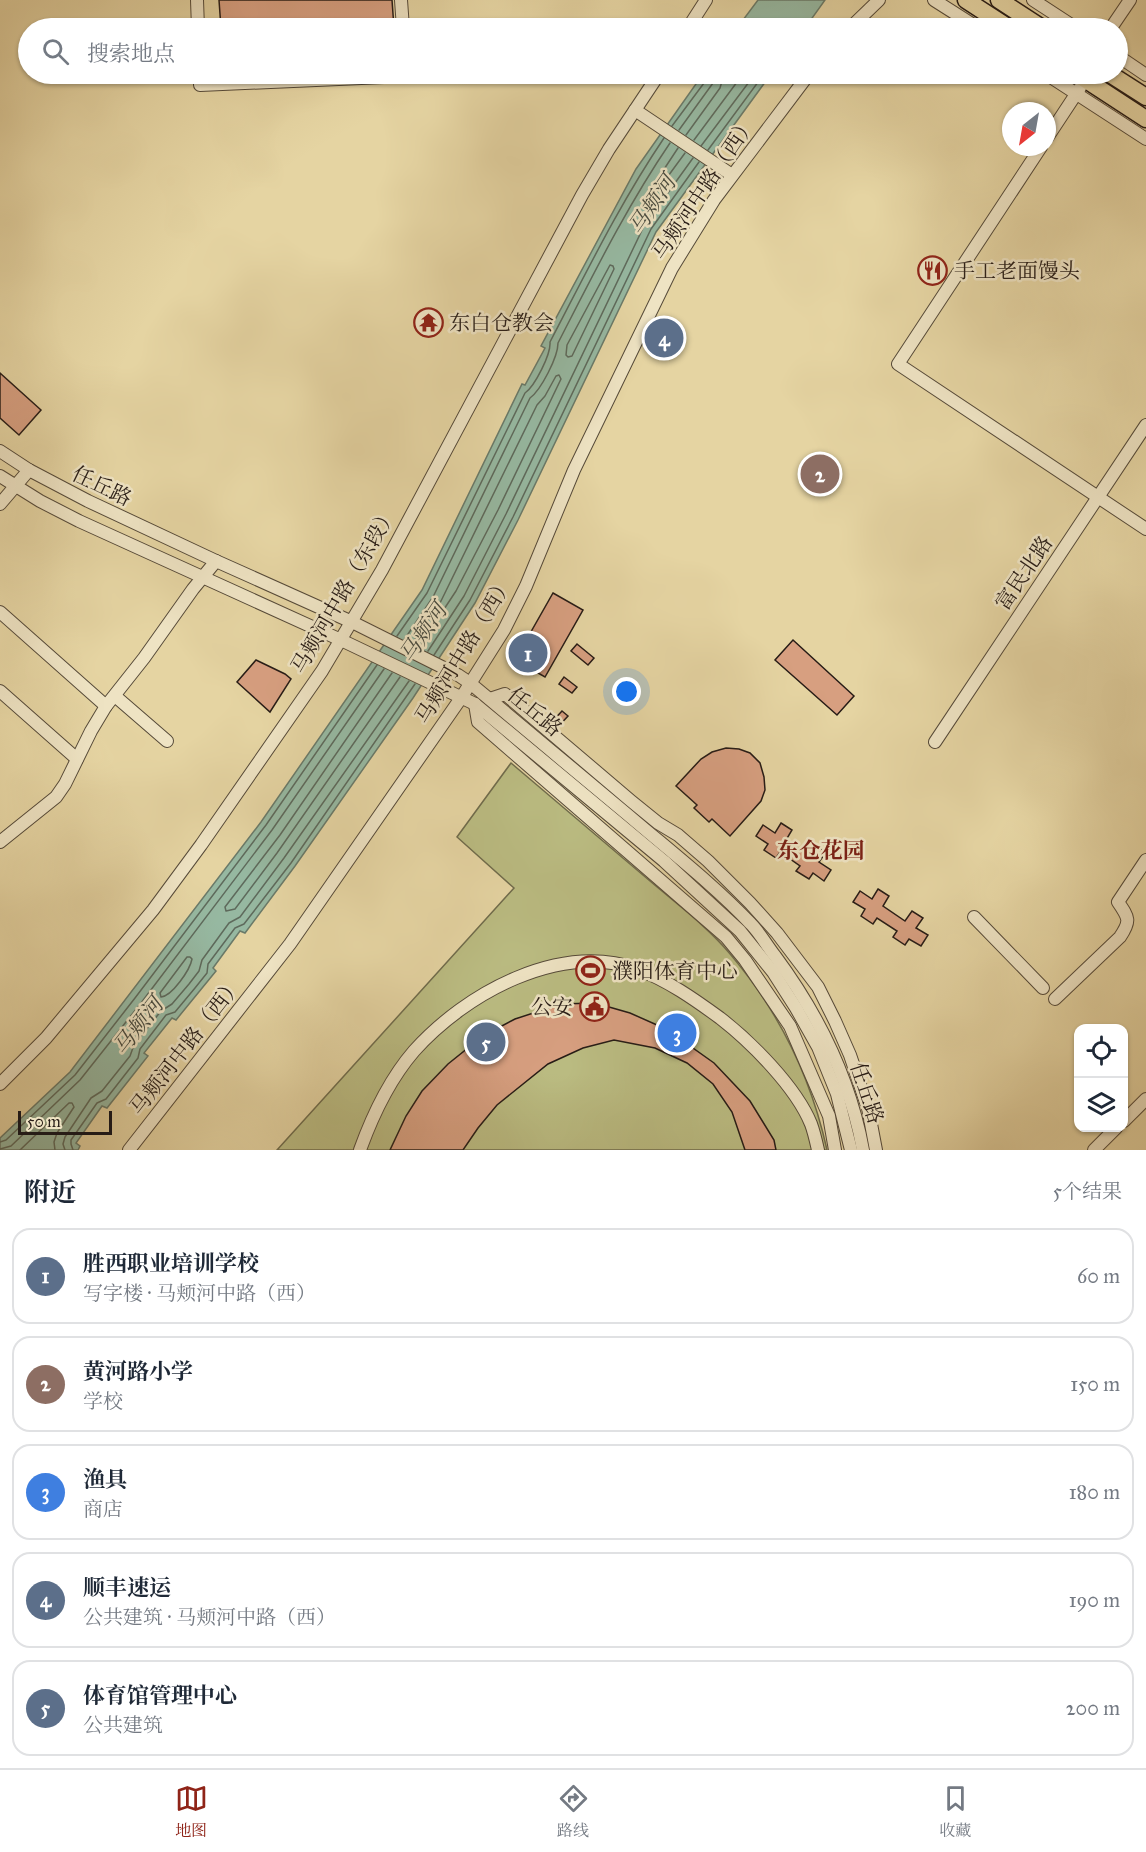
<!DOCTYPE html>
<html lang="zh">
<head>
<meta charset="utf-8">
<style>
  body { margin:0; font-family:"IM FELL Great Primer","Noto Serif SC",serif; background:#f2f2f3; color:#1f2937 }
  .controls { position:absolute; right:18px; bottom:18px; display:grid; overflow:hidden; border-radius:12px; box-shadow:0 2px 4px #0004 }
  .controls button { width:54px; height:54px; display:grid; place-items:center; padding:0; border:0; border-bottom:2px solid #e0e1e3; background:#fff; color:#1f2937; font:30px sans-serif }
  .compass { position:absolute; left:1002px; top:102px; width:54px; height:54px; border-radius:50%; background:#fff; box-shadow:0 2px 4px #0004; rotate:211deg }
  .scale { position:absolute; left:18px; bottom:15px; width:94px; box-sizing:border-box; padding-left:6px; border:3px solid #271c16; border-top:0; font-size:16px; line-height:21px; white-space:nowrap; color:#271c16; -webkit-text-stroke:4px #eee3c3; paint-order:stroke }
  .you { position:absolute; left:627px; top:692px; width:21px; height:21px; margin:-15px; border:4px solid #fff; border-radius:50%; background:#1a73e8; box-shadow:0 0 0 9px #1a73e833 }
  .badge { display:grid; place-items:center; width:39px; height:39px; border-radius:50%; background:#8f2418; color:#fff; font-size:20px; font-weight:700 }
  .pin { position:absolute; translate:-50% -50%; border:3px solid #fff; box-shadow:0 2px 6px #0006 }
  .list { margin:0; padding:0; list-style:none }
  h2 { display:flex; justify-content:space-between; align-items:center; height:78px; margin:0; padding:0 24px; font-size:26px }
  h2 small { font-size:20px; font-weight:400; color:#747a83 }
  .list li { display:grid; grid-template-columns:39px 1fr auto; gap:18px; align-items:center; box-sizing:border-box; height:96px; margin:0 12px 12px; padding:0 12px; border:2px solid #e0e1e3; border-radius:18px }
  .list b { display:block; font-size:22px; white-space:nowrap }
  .list p { margin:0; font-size:20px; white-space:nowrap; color:#747a83 }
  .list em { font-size:20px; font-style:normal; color:#747a83 }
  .icon { flex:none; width:33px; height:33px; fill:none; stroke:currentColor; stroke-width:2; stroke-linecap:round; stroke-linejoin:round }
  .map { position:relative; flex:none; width:1146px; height:1150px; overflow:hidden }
  .search { position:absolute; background:#fff; box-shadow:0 2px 4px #0004; left:18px; right:18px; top:18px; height:66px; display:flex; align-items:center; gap:15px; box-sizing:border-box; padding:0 21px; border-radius:33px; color:#747a83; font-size:22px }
  .sheet { height:618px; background:#fff }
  nav { display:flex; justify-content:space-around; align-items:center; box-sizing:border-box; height:84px; border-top:2px solid #e0e1e3; background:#fff; font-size:16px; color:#747a83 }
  nav a { display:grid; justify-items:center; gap:3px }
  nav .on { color:#8f2418 }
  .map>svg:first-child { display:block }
</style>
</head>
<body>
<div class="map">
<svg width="1146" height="1150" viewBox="0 0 1146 1150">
  <rect width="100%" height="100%" fill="#e5d4a2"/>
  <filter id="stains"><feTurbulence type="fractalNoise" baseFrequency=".00333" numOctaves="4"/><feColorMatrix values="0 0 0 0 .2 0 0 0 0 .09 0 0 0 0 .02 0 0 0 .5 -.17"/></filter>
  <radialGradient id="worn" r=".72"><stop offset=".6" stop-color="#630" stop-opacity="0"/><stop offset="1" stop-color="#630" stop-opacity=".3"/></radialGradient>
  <path fill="#babb81" stroke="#706c4c" stroke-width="1.5" d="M511 763C557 802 604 842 650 881 677 904 709 928 731 955 780 1013 811 1077 827 1150H277L514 888 457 837Z"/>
  <g fill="#96b8a1" stroke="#6a7a69" stroke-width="1.5">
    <path d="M758 0H825L805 28H737Z"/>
    <path d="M703 74H771L656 232 518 520 475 603 413 698 295 866 245 933 240 931 213 968 216 971 176 1020 172 1018 144 1053 148 1056 107 1108 102 1106 76 1143 80 1146 78 1150H0V1138L70 1072 261 822 422 590 522 384 525 385 545 348 541 346 636 169Z"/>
  </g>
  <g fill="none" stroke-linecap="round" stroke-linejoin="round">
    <g stroke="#5e6a5c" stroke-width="1.5">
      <path d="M672 126 707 79 708 74"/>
      <path d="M679 130 713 83 715 74"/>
      <path d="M686 135 720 88 724 74"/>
      <path d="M694 140 743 74"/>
      <path d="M701 146 755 74"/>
      <path d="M678 148 647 195 648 199 652 198 685 153"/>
      <path d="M708 150 764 74"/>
      <path d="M610 265 613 266 614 269 572 356 568 357 566 355 567 345Z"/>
      <path d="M397 636 427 593 525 393C535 386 551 354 550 342 586 273 620 203 664 138"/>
      <path d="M404 640 433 597 530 398C541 390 558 357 558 343 593 275 627 206 670 143"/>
      <path d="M412 644 441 601 537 405 545 396 556 376 559 375 561 379 498 510 456 591 419 647"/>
      <path d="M428 651 464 596 506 514 644 226 693 158"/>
      <path d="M434 655 470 600 513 517 651 229 699 162"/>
      <path d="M392 673 280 835 225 907 226 911 235 909 277 853 400 677"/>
      <path d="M187 957H190L192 959C190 970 172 996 161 997L160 993Z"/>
      <path d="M0 1142 6 1140 75 1075 135 998 266 825 377 665"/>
      <path d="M0 1149 11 1146 80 1080 141 1003 272 830 384 669"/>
      <path d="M20 1150 69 1103H72L74 1107 57 1133 54 1142 55 1150"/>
      <path d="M65 1150 63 1144 65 1137 91 1098 102 1091 130 1056 134 1045 161 1011 172 1004 189 984 199 971 202 960 229 923 240 917 284 858 409 681"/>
      <path d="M73 1150 71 1144V1140L97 1103 106 1099 138 1058 140 1049 166 1015 175 1012 195 988 207 973 208 964 235 928 244 924 291 863 415 684"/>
    </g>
  </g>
  <g fill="#d79f80" stroke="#271c16" stroke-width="1.5">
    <path d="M219 0H392L394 28H221Z"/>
    <path d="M224 74H311L224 78Z"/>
    <path d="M0 373 41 410 19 435 0 418Z"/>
    <path d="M553 593 583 610 545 677 515 660Z"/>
    <path d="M793 640 854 696 837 715 775 660Z"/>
    <path d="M577 644 594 658 588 665 571 651Z"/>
    <path d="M256 660 285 674 291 679 270 712 237 682Z"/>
    <path d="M564 677 577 687 572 693 559 684Z"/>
    <path d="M562 711 568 716 556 729 550 724Z"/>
    <path d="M726 748 739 749 750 753 760 763 764 777 765 790 761 801 730 836 712 819 709 822 694 808 697 805 676 786 701 759 712 752Z"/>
    <path d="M781 823 792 830 786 840 808 855 815 845 826 852 819 862 831 870 824 881 813 873 809 879 796 871 800 866 780 852 776 858 764 850 768 844 756 836 763 825 775 833Z"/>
    <path d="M878 889 889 896 883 906 905 921 912 911 923 918 916 928 928 935 921 946 909 939 905 945 893 937 897 931 877 918 873 924 861 916 865 909 853 902 860 891 872 899Z"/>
    <path d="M595 1003 630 1013 666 1029 714 1063 750 1101 774 1140 776 1150H745L732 1112 713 1084 687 1063 655 1048 614 1040 583 1048 548 1064 497 1105 478 1128 463 1150H390L406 1116 422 1091 448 1064 483 1036 515 1019 561 1004Z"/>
  </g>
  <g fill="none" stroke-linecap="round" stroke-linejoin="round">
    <defs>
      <g id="minor">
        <path d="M197 0 198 28"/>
        <path d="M401 0 403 28"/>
        <path d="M934 0 978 28"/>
        <path d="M1033 0 1076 28"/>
        <path d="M688 28 706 0"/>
        <path d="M850 28 879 0"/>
        <path d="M1111 28 1130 0"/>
        <path d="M1118 56 1146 75"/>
        <path d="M200 74V85L452 74"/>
        <path d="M1046 74 1146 139"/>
        <path d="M635 110 732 175"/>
        <path d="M1047 138 1080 88"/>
        <path d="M1041 147 898 364 1146 529"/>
        <path d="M0 451 29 470 88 501 216 561 352 622 458 675 470 683C523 727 575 771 628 815 670 851 713 884 751 924 760 933 767 946 775 956 818 1014 850 1079 863 1150"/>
        <path d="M0 476 40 501 79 521 341 640 475 704 664 861 740 931 773 972 796 1008 818 1047 837 1094 851 1150"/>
        <path d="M0 504 29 470"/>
        <path d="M0 612 106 706"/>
        <path d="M0 691 77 759"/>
        <path d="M115 696 167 741"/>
        <path d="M490 699 505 694 631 801 658 823 678 835 708 861 750 903 777 933 818 987 835 1021 850 1055 868 1108 876 1150"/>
        <path d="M475 704 478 722 726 937 745 960 790 1026 829 1116 835 1150"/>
        <path d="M935 742 1146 425"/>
        <path d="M0 842 56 797 65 784 91 731 106 706 144 658 193 589 216 561"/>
        <path d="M974 917 1043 988"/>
        <path d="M1055 999 1120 937C1131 921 1129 918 1118 902L1146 860"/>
        <path d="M0 1084 46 1038 153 910 201 845 322 671 382 570 582 195 609 149 659 74"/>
        <path d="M1124 1121 1146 1099"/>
        <path d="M129 1150 290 944 461 698 504 630 526 586 574 470 672 268 714 200 809 74"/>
        <path d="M360 1150C373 1114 389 1080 414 1051 466 993 559 942 637 969 667 980 694 999 720 1018 751 1042 796 1087 811 1124 814 1132 816 1141 818 1150"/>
        <path d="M1094 1150 1116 1128"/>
      </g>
      <g id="major">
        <path d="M966 0 1009 28"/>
        <path d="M999 0 1042 28"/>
        <path d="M1077 74 1146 119"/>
        <path d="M1110 74 1146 97"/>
      </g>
    </defs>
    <use href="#minor" stroke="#564a39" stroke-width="14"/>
    <use href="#major" stroke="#271c16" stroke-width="19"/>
    <use href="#minor" stroke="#eee3c3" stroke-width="12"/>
    <use href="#major" stroke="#e5d4a2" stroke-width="16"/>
  </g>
  <defs>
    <symbol id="restaurant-ring" viewBox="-11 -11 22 22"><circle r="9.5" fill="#eee3c3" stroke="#8f2418" stroke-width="1.5"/><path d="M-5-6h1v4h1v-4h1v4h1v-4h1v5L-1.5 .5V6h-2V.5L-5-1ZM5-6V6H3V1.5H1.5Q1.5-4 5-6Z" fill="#8f2418"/></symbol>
    <symbol id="temple-ring" viewBox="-11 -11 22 22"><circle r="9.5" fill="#eee3c3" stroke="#8f2418" stroke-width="1.5"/><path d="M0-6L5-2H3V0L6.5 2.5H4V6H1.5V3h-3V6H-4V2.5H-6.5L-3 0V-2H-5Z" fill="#8f2418"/></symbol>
    <symbol id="stadium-ring" viewBox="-11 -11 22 22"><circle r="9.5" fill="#eee3c3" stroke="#8f2418" stroke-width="1.5"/><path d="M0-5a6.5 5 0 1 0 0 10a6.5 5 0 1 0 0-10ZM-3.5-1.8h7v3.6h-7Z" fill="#8f2418"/></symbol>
    <symbol id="civic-ring" viewBox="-11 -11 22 22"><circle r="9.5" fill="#eee3c3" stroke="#8f2418" stroke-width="1.5"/><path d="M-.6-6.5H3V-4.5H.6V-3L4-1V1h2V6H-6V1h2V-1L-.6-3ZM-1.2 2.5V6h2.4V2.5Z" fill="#8f2418"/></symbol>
  </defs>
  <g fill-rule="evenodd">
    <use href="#restaurant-ring" x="916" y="254" width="33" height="33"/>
    <use href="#temple-ring" x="412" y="306" width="33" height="33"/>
    <use href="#stadium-ring" x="574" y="954" width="33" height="33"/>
    <use href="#civic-ring" x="578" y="990" width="33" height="33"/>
  </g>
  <g text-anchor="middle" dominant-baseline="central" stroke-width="5" stroke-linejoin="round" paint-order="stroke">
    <g font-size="21" fill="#271c16" stroke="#eee3c3">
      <text transform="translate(704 188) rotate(-56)">马颊河中路（西）</text>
      <text transform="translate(102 486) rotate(26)">任丘路</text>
      <text transform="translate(1024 573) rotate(-56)">富民北路</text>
      <text transform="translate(344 590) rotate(-60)">马颊河中路（东段）</text>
      <text transform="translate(464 650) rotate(-59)">马颊河中路（西）</text>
      <text transform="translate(535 712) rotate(40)">任丘路</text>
      <text transform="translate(186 1046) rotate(-52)">马颊河中路（西）</text>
      <text transform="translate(867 1093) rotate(72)">任丘路</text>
    </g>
    <g font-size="21" fill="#271c16" stroke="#eee3c3" text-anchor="start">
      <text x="954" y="271">手工老面馒头</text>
      <text x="449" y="323">东白仓教会</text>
      <text x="612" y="971">濮阳体育中心</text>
      <text x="573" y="1007" text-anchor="end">公安</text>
    </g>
    <g font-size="22" font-style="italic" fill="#484b40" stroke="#eee3c3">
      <text transform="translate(652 205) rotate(-56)">马颊河</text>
      <text transform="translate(423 633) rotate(-56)">马颊河</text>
      <text transform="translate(138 1026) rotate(-52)">马颊河</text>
    </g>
    <g font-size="22" font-weight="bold" fill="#7a1f14" stroke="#eee3c3">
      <text x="821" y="850">东仓花园</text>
    </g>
  </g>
  <rect width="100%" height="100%" filter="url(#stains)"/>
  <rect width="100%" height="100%" fill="url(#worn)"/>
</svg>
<div class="controls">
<button><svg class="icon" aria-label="locate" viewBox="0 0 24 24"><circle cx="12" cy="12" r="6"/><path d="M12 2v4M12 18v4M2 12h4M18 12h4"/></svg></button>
<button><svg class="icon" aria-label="layers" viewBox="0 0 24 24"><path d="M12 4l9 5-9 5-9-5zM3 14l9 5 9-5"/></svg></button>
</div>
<svg class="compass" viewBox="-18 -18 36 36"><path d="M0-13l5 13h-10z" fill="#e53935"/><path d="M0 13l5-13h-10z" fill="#747a83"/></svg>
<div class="scale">50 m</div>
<div class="you"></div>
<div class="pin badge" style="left:528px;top:653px;background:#5c6f8a">1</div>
<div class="pin badge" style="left:820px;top:474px;background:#8d6e63">2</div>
<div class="pin badge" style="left:677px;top:1033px;background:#3f7fe0">3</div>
<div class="pin badge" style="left:664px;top:338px;background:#5c6f8a">4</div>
<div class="pin badge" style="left:486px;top:1042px;background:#5c6f8a">5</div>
<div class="search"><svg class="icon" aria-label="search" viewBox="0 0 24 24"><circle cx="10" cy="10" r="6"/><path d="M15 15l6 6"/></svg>搜索地点</div>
</div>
<section class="sheet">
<h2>附近<small>5个结果</small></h2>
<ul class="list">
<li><span class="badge" style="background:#5c6f8a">1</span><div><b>胜西职业培训学校</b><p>写字楼 · 马颊河中路（西）</p></div><em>60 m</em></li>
<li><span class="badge" style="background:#8d6e63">2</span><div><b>黄河路小学</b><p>学校</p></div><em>150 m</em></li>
<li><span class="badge" style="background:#3f7fe0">3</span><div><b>渔具</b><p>商店</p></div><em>180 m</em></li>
<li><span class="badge" style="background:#5c6f8a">4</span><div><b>顺丰速运</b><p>公共建筑 · 马颊河中路（西）</p></div><em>190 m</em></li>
<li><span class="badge" style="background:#5c6f8a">5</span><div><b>体育馆管理中心</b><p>公共建筑</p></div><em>200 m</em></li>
</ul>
</section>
<nav>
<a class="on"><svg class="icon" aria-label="map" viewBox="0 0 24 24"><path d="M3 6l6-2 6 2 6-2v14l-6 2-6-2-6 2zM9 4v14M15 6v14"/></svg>地图</a>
<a><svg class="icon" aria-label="directions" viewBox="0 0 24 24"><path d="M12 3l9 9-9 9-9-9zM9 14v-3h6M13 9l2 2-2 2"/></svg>路线</a>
<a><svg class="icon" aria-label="saved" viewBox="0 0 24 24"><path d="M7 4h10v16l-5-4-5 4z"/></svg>收藏</a>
</nav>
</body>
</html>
